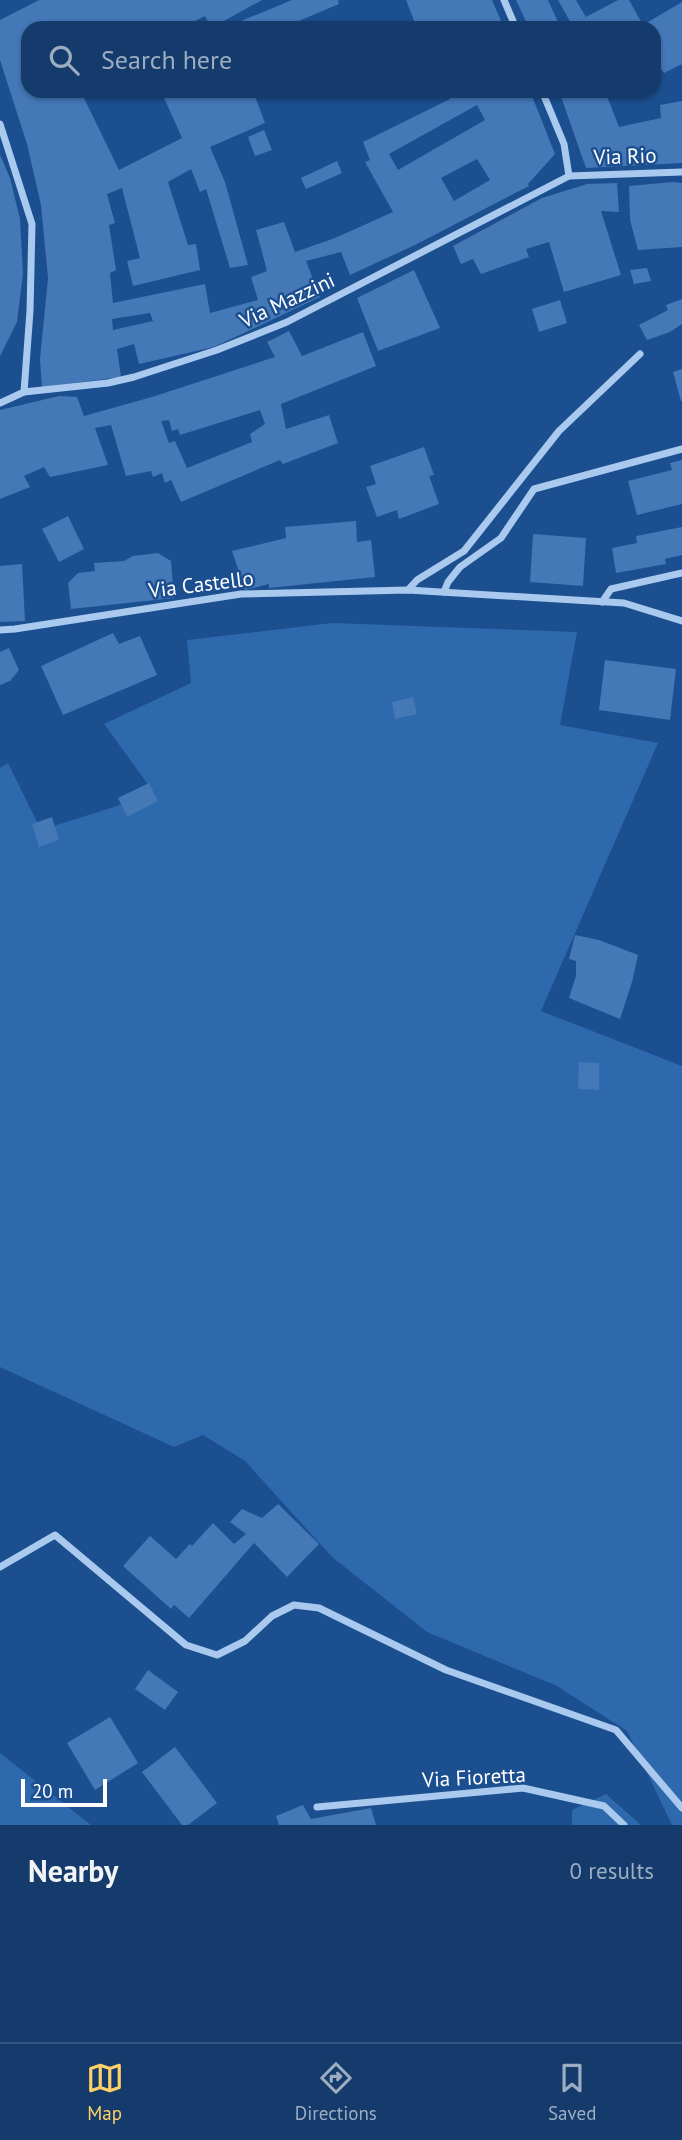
<!DOCTYPE html>
<html lang="en">
<head>
<meta charset="utf-8">
<style>
  body { margin:0; font-family:"PT Sans",sans-serif; background:#1d4271; color:#f1f3f6 }
  .scale { position:absolute; left:21px; bottom:18px; width:86px; box-sizing:border-box; padding-left:7px; border:4px solid #fff; border-top:0; font-size:19px; line-height:24px; white-space:nowrap; color:#fff; -webkit-text-stroke:5px #1b4f8f; paint-order:stroke }
  .list { margin:0; padding:0; list-style:none }
  h2 { display:flex; justify-content:space-between; align-items:center; height:91px; margin:0; padding:0 28px; font-size:30px }
  h2 small { font-size:23px; font-weight:400; color:#9dadc1 }
  .icon { flex:none; width:38px; height:38px; fill:none; stroke:currentColor; stroke-width:2; stroke-linecap:round; stroke-linejoin:round }
  .map { position:relative; flex:none; width:682px; height:1825px; overflow:hidden }
  .search { position:absolute; background:#143b6b; box-shadow:0 2px 5px #0004; left:21px; right:21px; top:21px; height:77px; display:flex; align-items:center; gap:18px; box-sizing:border-box; padding:0 24px; border-radius:21px; color:#9dadc1; font-size:26px }
  .sheet { height:217px; background:#143b6b }
  nav { display:flex; justify-content:space-around; align-items:center; box-sizing:border-box; height:98px; border-top:2px solid #33557e; background:#143b6b; font-size:19px; color:#9dadc1 }
  nav a { display:grid; justify-items:center; gap:4px }
  nav .on { color:#ffd166 }
  .map>svg:first-child { display:block }
</style>
</head>
<body>
<div class="map">
<svg width="682" height="1825" viewBox="0 0 682 1825">
  <rect width="100%" height="100%" fill="#1b4f8f"/>
  <g fill="#2e69ad">
    <path d="M332 623 577 632 560 725 658 743 541 1011 682 1066V1825H672L627 1731 557 1686 427 1632 332 1557 245 1461 203 1435 174 1447 0 1367V768L8 763 41 830 155 794 104 724 191 683 187 640Z"/>
    <path d="M0 1753 91 1825H0Z"/>
    <path d="M606 1794 641 1825H572V1810Z"/>
  </g>
  <g fill="#4478b7" fill-rule="evenodd">
    <path d="M39 0H262L211 28 205 16 181 28H28V91H92L83 96 119 170 182 138 161 91H253L265 123 210 147 225 182 248 265 230 268 206 189 200 192 191 169 168 182 188 245 196 244 200 270 133 286 127 261 140 258 122 188 107 194 115 223 109 225 116 270 110 273 113 303 205 284 210 313 258 300 251 277 267 271 256 230 284 222 295 252 335 238 393 212 365 162 370 160 363 142 450 99 446 91H530L555 154 528 184 529 186 415 245 350 275 341 252 306 261 320 297 214 347 139 364 134 344 117 349 121 377 42 387 40 359 48 278 41 205 27 144 0 60V20ZM477 105 485 120 398 170 389 154ZM477 159 490 180 454 201 441 178ZM150 313 153 321 113 330 112 319Z"/>
    <path d="M292 0H338L339 4 282 28H224Z"/>
    <path d="M406 0H492L504 28H417Z"/>
    <path d="M516 0H548L559 24 551 28H529Z"/>
    <path d="M558 0H576L586 17 618 0H629L643 25 682 2V64L664 73 654 60V28H568L572 25Z"/>
    <path d="M559 91H605L619 127 661 118 660 105 682 101V163L586 168Z"/>
    <path d="M264 130 272 150 255 156 248 137Z"/>
    <path d="M0 155 10 178 20 219 23 274 17 322 0 356Z"/>
    <path d="M337 161 342 173 306 189 301 178Z"/>
    <path d="M673 182 682 183V247L638 250 630 220 629 186Z"/>
    <path d="M617 183 619 212 601 211 621 275 564 292 549 242 526 249 529 257 481 274 473 259 461 264 453 246 542 198 587 184Z"/>
    <path d="M647 268 651 281 634 284 630 270Z"/>
    <path d="M414 270 440 328 378 351 357 298Z"/>
    <path d="M682 299V324L670 332 647 340 639 325 668 310 666 305Z"/>
    <path d="M560 300 567 323 539 332 532 309Z"/>
    <path d="M289 331 302 356 363 332 376 366 281 404 286 429 329 415 338 443 283 464 280 460 181 502 171 480 165 483 162 473 153 477 151 471 126 476 111 425 95 428 108 465 50 477 44 467 24 476 30 487 0 499V410L59 396 77 397 84 416 152 397 275 357 267 342ZM260 410 265 424 250 434 252 442 187 468 175 441 169 443 161 421 169 420 172 431 178 429 180 435Z"/>
    <path d="M682 369V401H681L673 372Z"/>
    <path d="M424 447 434 475 429 476 439 504 399 519 397 510 377 517 366 487 376 484 370 466Z"/>
    <path d="M682 460V504L637 515 628 481 672 470 670 463Z"/>
    <path d="M68 516 84 549 59 562 42 529Z"/>
    <path d="M356 521 357 542 371 540 375 577 269 588V584L245 590 232 551 286 538 285 527Z"/>
    <path d="M682 527V555L665 559 666 564 616 573 612 548 637 543 636 536Z"/>
    <path d="M533 534 586 538 583 586 530 582Z"/>
    <path d="M158 553 171 561 174 598 71 609 68 583 78 573 95 571 94 563 124 561 133 556Z"/>
    <path d="M22 564 25 621 0 622V566Z"/>
    <path d="M113 633 119 644 140 636 157 675 63 715 41 666Z"/>
    <path d="M9 648 19 670 10 681 0 685V652Z"/>
    <path d="M605 660 676 669 670 720 599 710Z"/>
    <path d="M413 697 417 714 395 719 392 702Z"/>
    <path d="M149 783 158 801 127 817 118 798Z"/>
    <path d="M52 817 59 840 39 847 32 824Z"/>
    <path d="M575 935 599 940 638 955 632 982 620 1019 569 998 576 976V961L569 959Z"/>
    <path d="M579 1062 599 1063V1090L578 1089Z"/>
    <path d="M278 1504 319 1544 287 1577 254 1543 189 1618 174 1605 171 1609 123 1566 150 1536 176 1559 190 1544 192 1546 213 1523 234 1544 246 1534 230 1522 242 1509 262 1518Z"/>
    <path d="M148 1670 178 1692 165 1710 135 1689Z"/>
    <path d="M110 1717 138 1763 95 1790 67 1743Z"/>
    <path d="M175 1747 217 1803 188 1825H182L142 1772Z"/>
    <path d="M303 1805 311 1819 371 1808 376 1825H279L276 1816Z"/>
  </g>
  <g fill="none" stroke-linecap="round" stroke-linejoin="round">
    <g stroke="#a9c9ee" stroke-width="7">
      <path d="M504 0 516 28"/>
      <path d="M542 91 564 144 569 176"/>
      <path d="M0 124 32 224 30 311 24 392"/>
      <path d="M0 403 24 392 108 383 134 377 217 350 287 322 569 176 682 172"/>
      <path d="M408 590 417 580 464 551 559 431 640 354"/>
      <path d="M444 592 448 582 460 567 501 538 534 489 682 449"/>
      <path d="M602 602 611 589 682 573"/>
      <path d="M0 630 15 629 241 594 408 590 624 603 682 621"/>
      <path d="M0 1567 55 1535 186 1645 217 1655 245 1641 272 1616 294 1605 319 1608 446 1670 616 1730 682 1808"/>
      <path d="M317 1807 523 1788 604 1806 624 1825"/>
    </g>
  </g>
  <g text-anchor="middle" dominant-baseline="central" stroke-width="5" stroke-linejoin="round" paint-order="stroke">
    <g font-size="21" fill="#fff" stroke="#1b4f8f">
      <text transform="translate(625 156) rotate(-2)">Via Rio</text>
      <text transform="translate(287 300) rotate(-25)">Via Mazzini</text>
      <text transform="translate(201 584) rotate(-7)">Via Castello</text>
      <text transform="translate(474 1777) rotate(-3)">Via Fioretta</text>
    </g>
  </g>
</svg>
<div class="scale">20 m</div>
<div class="search"><svg class="icon" aria-label="search" viewBox="0 0 24 24"><circle cx="10" cy="10" r="6"/><path d="M15 15l6 6"/></svg>Search here</div>
</div>
<section class="sheet">
<h2>Nearby<small>0 results</small></h2>
<ul class="list">
</ul>
</section>
<nav>
<a class="on"><svg class="icon" aria-label="map" viewBox="0 0 24 24"><path d="M3 6l6-2 6 2 6-2v14l-6 2-6-2-6 2zM9 4v14M15 6v14"/></svg>Map</a>
<a><svg class="icon" aria-label="directions" viewBox="0 0 24 24"><path d="M12 3l9 9-9 9-9-9zM9 14v-3h6M13 9l2 2-2 2"/></svg>Directions</a>
<a><svg class="icon" aria-label="saved" viewBox="0 0 24 24"><path d="M7 4h10v16l-5-4-5 4z"/></svg>Saved</a>
</nav>
</body>
</html>
